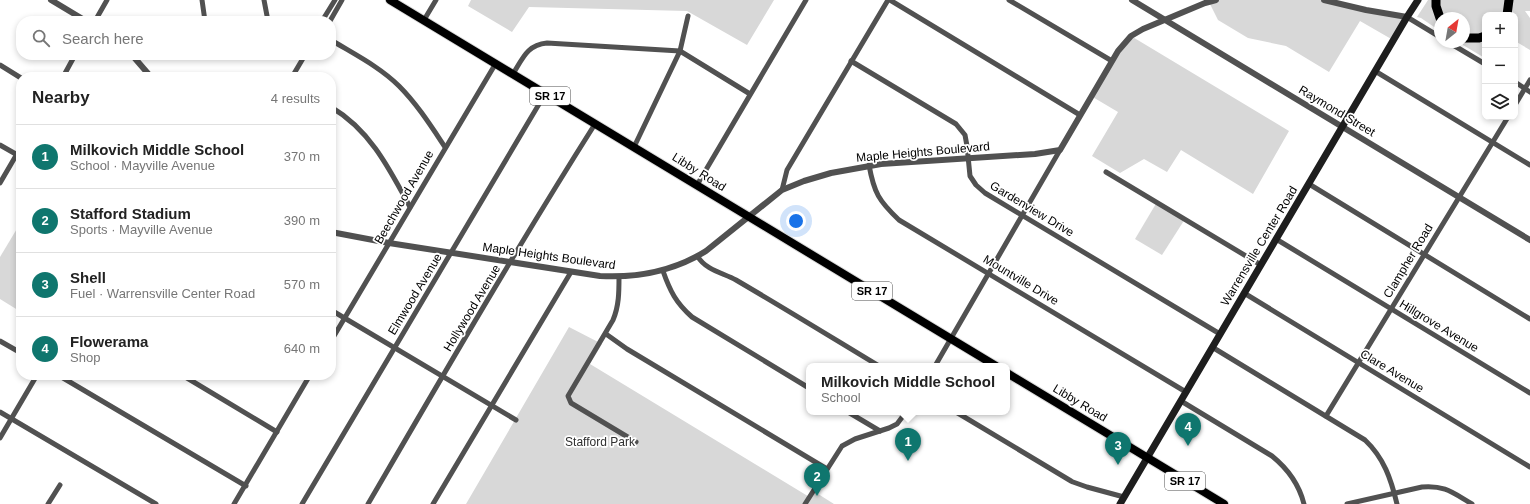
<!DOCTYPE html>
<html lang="en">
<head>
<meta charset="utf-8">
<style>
  body { margin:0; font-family:Helvetica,sans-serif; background:#f2f2f2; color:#222 }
  .controls { position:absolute; right:12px; top:12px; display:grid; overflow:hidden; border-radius:8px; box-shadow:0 2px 6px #0003 }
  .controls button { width:36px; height:36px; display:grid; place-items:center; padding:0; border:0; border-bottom:1px solid #e0e0e0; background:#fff; color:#222; font:20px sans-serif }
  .compass { position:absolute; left:1434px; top:12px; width:36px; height:36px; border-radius:50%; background:#fff; box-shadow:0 2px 6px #0003; rotate:31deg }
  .you { position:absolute; left:796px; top:221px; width:14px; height:14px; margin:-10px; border:3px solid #fff; border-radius:50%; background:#1a73e8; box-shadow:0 0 0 6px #1a73e833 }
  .badge { display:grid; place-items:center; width:26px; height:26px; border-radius:50%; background:#0f766e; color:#fff; font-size:13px; font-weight:700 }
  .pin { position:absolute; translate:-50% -33px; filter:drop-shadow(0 1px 2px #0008) }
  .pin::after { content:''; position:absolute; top:21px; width:14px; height:12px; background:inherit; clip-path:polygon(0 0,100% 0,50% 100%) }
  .popup { position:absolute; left:806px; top:363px; width:204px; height:52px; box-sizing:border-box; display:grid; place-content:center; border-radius:8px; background:#fff; filter:drop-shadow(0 1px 3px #0005); font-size:13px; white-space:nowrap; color:#767676 }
  .popup b { font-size:15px; color:#222 }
  .popup::after { content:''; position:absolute; left:50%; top:100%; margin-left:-8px; border:8px solid transparent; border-top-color:#fff }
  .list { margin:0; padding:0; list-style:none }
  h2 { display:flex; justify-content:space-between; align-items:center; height:52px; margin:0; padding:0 16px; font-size:17px }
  h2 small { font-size:13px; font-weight:400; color:#767676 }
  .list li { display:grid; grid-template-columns:26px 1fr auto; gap:12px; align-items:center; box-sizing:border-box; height:64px; padding:0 16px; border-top:1px solid #e0e0e0 }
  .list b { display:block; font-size:15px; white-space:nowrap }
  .list p { margin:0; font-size:13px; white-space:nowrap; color:#767676 }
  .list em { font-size:13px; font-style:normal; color:#767676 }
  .icon { flex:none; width:22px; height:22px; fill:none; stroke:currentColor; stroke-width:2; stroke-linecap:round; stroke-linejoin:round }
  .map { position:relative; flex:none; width:1530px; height:504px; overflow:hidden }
  .search { position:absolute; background:#fff; box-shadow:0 2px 6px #0003; left:16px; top:16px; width:320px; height:44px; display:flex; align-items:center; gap:10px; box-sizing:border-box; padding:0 14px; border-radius:16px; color:#767676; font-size:15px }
  .panel { position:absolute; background:#fff; box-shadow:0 2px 6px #0003; left:16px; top:72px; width:320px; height:308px; border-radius:16px }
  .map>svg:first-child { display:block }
</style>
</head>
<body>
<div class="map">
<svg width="1530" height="504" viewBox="0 0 1530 504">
  <rect width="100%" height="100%" fill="#fff"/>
  <g fill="#d8d8d8">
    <path d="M471 0H774L747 45 687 11 529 7 512 32 468 6Z"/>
    <path d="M1216 0H1324L1407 17 1393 40 1360 21 1329 72 1286 46 1248 38 1218 20 1209 2Z"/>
    <path d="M1428 0H1434L1440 21V31L1421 18 1417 17Z"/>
    <path d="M1438 0H1506L1503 15H1485V32L1475 35 1464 34V18H1443Z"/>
    <path d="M1512 0H1530V11H1525L1530 18V50L1515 41V15H1509Z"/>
    <path d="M1131 36 1289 131 1253 194 1181 150 1167 172 1144 159 1120 173 1092 156 1118 112 1091 96Z"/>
    <path d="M1485 40V54L1483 57 1458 42Z"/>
    <path d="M1157 202 1185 219 1162 255 1135 239Z"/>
    <path d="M21 222V312L0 299V257Z"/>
    <path d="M569 327 602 344 590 364 811 498 815 492 834 504H466Z"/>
  </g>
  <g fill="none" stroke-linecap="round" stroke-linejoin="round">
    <defs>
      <g id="primary">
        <path d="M390 0 996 366"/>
        <path d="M1007 373 1224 504"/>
      </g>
      <g id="motorway">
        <path d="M1436 0V6L1440 18"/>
        <path d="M1507 15 1509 0"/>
        <path d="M1464 38H1479L1485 36"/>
      </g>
    </defs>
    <use href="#primary" stroke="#dbdbdb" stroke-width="10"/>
    <use href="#motorway" stroke="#dbdbdb" stroke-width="10"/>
    <g stroke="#515151" stroke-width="5">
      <path d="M202 0 205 21"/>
      <path d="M264 0 268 21"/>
      <path d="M890 0 1080 115"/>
      <path d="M1009 0 1112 61"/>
      <path d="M1407 17 1440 37"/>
      <path d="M424 20 436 0"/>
      <path d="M95 21 107 0"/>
      <path d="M322 21 335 0"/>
      <path d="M330 21 342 0"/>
      <path d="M331 40C354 54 380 67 399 86 417 104 431 126 445 147"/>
      <path d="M1448 42 1485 64"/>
      <path d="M851 61 956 124 965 135 967 146 970 176 976 185 985 193 1220 334"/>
      <path d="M0 65 21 78"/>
      <path d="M1375 71 1530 165"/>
      <path d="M513 74C523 58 527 45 547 43L680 51 750 94"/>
      <path d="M63 77 75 55"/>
      <path d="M292 77 305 55"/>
      <path d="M1515 82 1530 92"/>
      <path d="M1515 105 1530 80"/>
      <path d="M331 107C370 130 389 168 410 207"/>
      <path d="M0 145 21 157"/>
      <path d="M634 147 680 51 688 16"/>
      <path d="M869 165C874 193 879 201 899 220L1186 392"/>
      <path d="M1106 172 1261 265"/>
      <path d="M0 183 21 147"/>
      <path d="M1309 184 1530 319"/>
      <path d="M697 185 806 0"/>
      <path d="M782 190 787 170 888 0"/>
      <path d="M1276 239 1530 393"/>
      <path d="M698 257C706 270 723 273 736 280 784 308 831 337 879 366"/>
      <path d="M663 271C670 291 676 303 692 317L809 388"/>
      <path d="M619 277C619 292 619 306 613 320L568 396 571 403 636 442"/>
      <path d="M1244 293 1530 467"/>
      <path d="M331 310 516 420"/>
      <path d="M606 334 627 349 827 469"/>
      <path d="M0 341 21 353"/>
      <path d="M331 341 496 63"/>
      <path d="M1212 347 1365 440C1384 458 1391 479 1397 504"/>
      <path d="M935 366 1060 150"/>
      <path d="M58 375 246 486"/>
      <path d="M182 375 277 432"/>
      <path d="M1181 401 1272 456C1288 469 1299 484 1304 504"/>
      <path d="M0 412 156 504"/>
      <path d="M848 412 880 431"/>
      <path d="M956 412 1071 481"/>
      <path d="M1326 416 1508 117"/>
      <path d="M0 438 37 375"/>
      <path d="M1073 482 1087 487 1124 497"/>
      <path d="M48 504 60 485"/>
      <path d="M234 504 310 375"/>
      <path d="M302 504 545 94"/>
      <path d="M368 504C442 377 516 249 595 124"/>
      <path d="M433 504 571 272"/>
      <path d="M805 504 842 446 855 439 889 428 897 424 906 412"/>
      <path d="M1347 504 1422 487C1445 485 1453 493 1472 504"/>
    </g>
    <g stroke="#515151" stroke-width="6">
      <path d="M51 0 86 21"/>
      <path d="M1132 0 1530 240"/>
      <path d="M1324 0 1366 10 1407 17"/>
      <path d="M132 55 151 77"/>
      <path d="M331 232 389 243 600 276C637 278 674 271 706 251L782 190 804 181 831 173 881 164 1035 154 1060 150 1118 51 1131 36 1143 29 1205 3 1216 0"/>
    </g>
    <path stroke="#1e1e1e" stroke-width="7" d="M1120 504 1407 17 1418 0"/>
    <use href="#primary" stroke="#000" stroke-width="8"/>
    <use href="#motorway" stroke="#000" stroke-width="9"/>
  </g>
  <g text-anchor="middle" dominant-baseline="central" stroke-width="3.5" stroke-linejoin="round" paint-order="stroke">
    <g fill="#fff" stroke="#4c4c4c" stroke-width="1">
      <rect x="530" y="87" width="40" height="18" rx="3"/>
      <rect x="852" y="282" width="40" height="18" rx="3"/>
      <rect x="1165" y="472" width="40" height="18" rx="3"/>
    </g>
    <g font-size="11" font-weight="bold" fill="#000">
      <text x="550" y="96">SR 17</text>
      <text x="872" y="291">SR 17</text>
      <text x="1185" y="481">SR 17</text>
    </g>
    <g font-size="12" fill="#000" stroke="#fff">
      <text transform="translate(1337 111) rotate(31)">Raymond Street</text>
      <text transform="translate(923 152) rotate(-5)">Maple Heights Boulevard</text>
      <text transform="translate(699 172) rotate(32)">Libby Road</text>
      <text transform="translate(404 197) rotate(-60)">Beechwood Avenue</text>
      <text transform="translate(1032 209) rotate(31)">Gardenview Drive</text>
      <text transform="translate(1259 246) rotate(-59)">Warrensville Center Road</text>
      <text transform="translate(549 256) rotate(8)">Maple Heights Boulevard</text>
      <text transform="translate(1408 261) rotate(-59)">Clampher Road</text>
      <text transform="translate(1021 280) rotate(31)">Mountville Drive</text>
      <text transform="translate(415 294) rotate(-59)">Elmwood Avenue</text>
      <text transform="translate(472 308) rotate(-59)">Hollywood Avenue</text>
      <text transform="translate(1439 326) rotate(31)">Hillgrove Avenue</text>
      <text transform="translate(1392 371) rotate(31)">Clare Avenue</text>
      <text transform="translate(1080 403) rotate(31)">Libby Road</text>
    </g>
    <g font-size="12" fill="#2f2f2f" stroke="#fff">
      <text x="600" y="442">Stafford Park</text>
    </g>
  </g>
</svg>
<div class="controls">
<button>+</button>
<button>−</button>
<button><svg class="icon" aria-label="layers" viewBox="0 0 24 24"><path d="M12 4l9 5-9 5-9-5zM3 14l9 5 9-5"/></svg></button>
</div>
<svg class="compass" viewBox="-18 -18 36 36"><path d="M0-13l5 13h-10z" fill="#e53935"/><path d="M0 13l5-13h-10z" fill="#767676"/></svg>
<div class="you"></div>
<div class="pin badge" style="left:908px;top:461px">1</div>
<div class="popup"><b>Milkovich Middle School</b>School</div>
<div class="pin badge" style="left:817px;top:496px">2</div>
<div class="pin badge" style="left:1118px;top:465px">3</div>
<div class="pin badge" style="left:1188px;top:446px">4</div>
<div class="search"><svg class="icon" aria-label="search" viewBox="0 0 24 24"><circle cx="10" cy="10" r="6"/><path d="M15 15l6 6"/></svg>Search here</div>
<section class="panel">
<h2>Nearby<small>4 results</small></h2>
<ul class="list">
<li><span class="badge">1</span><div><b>Milkovich Middle School</b><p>School · Mayville Avenue</p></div><em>370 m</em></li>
<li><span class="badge">2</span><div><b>Stafford Stadium</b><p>Sports · Mayville Avenue</p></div><em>390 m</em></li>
<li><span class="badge">3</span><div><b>Shell</b><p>Fuel · Warrensville Center Road</p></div><em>570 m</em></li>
<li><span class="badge">4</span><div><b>Flowerama</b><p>Shop</p></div><em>640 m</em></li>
</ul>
</section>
</div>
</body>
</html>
